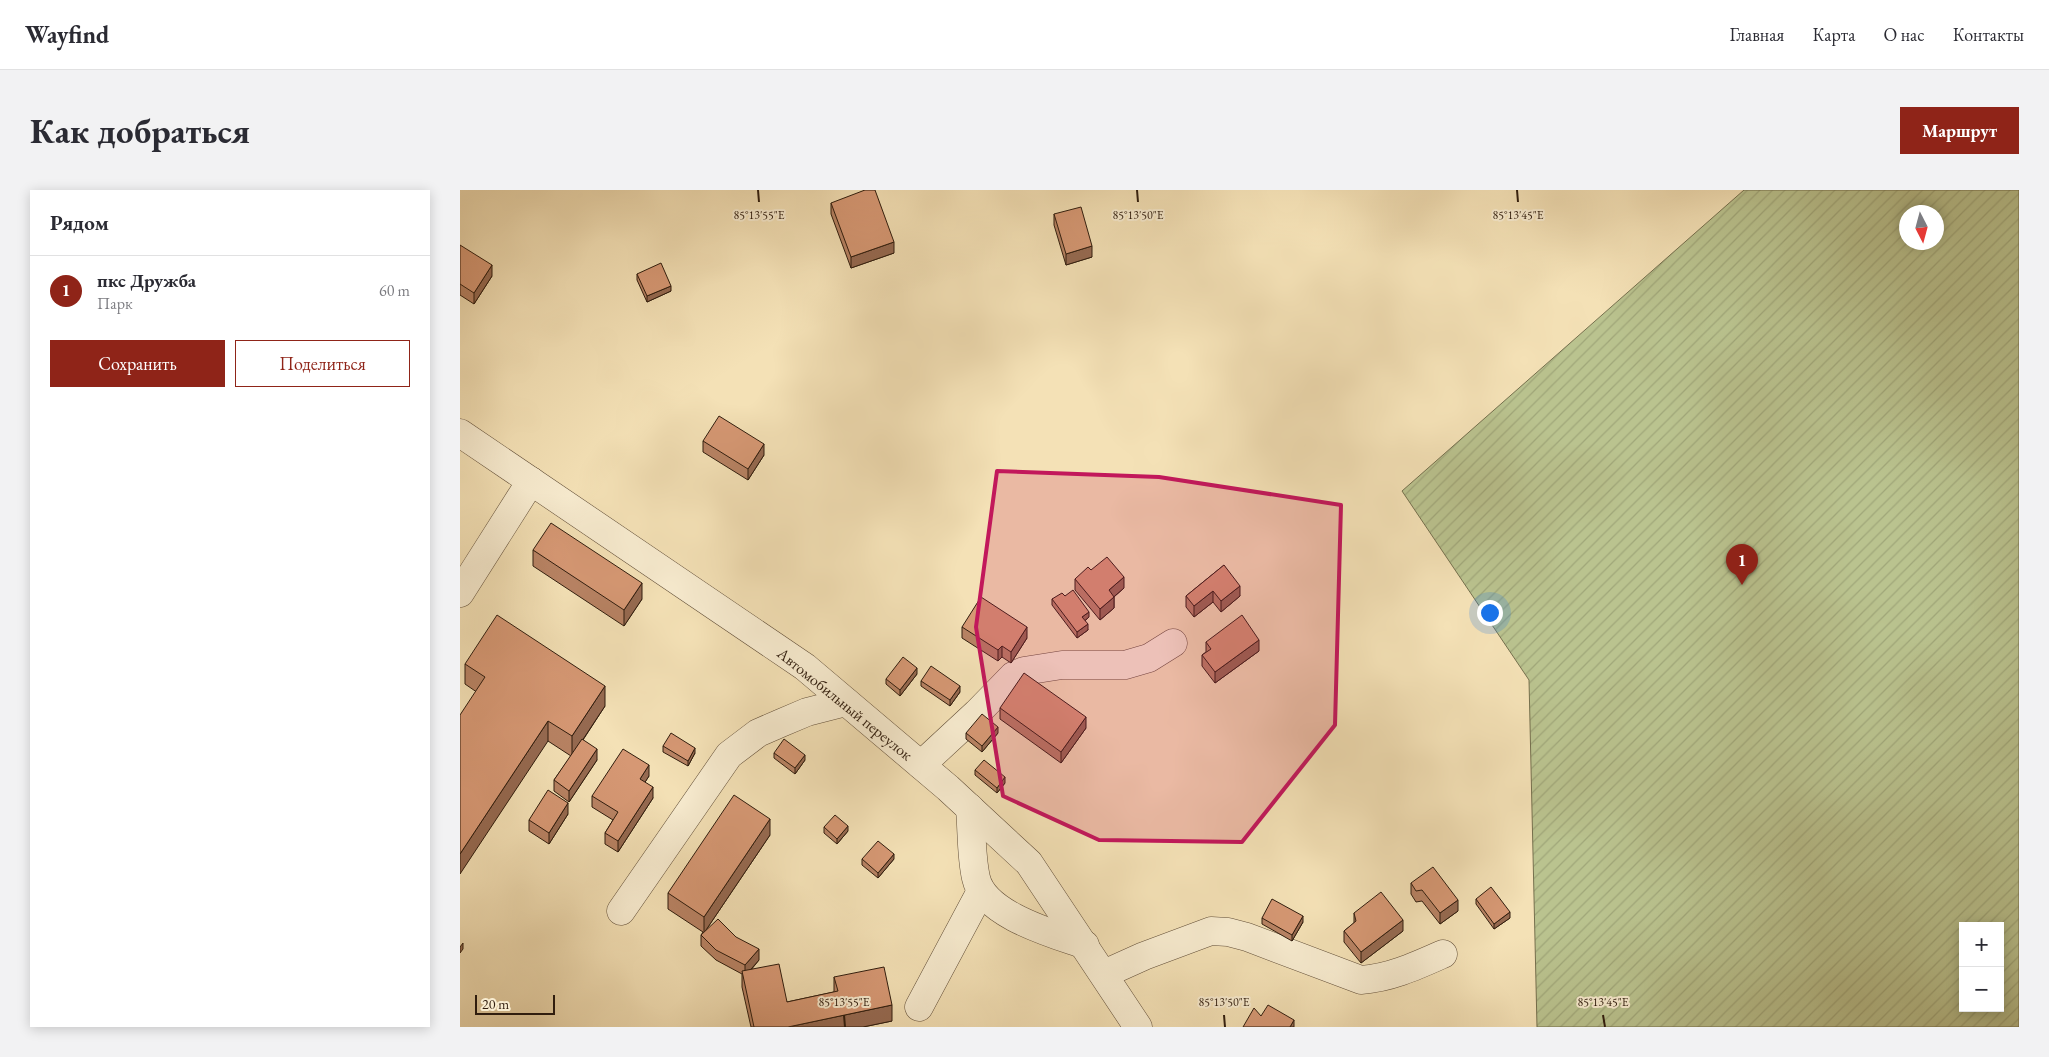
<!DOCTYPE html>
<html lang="ru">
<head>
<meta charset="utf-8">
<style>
  body { margin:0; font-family:"EB Garamond",serif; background:#f2f2f3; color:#2b2b33 }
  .controls { position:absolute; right:15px; bottom:15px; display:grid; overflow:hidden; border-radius:0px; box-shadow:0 2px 12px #0003 }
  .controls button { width:45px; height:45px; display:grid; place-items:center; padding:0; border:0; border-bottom:1px solid #e1e1e2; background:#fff; color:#2b2b33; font:25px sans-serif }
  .compass { position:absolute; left:1439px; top:15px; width:45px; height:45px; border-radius:50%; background:#fff; box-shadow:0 2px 12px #0003; rotate:174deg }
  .scale { position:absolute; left:15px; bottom:12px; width:80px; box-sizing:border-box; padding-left:5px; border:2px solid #301d0e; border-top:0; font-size:14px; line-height:18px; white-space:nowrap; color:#301d0e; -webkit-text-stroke:4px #f8ecd0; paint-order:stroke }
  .you { position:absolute; left:1029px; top:422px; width:18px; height:18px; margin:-12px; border:4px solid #fff; border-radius:50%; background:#1a73e8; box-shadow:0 0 0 8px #1a73e833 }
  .badge { display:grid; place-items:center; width:32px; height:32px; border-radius:50%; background:#8f2418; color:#fff; font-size:16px; font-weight:700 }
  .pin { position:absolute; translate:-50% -41px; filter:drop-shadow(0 1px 2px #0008) }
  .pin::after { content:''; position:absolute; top:26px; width:18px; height:15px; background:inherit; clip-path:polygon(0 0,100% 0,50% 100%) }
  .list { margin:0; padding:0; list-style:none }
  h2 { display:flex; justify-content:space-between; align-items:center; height:65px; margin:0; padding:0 20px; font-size:21px }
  h2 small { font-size:16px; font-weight:400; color:#7c7c81 }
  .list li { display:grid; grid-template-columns:32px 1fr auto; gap:15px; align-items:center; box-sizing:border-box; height:70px; padding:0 20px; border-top:1px solid #e1e1e2 }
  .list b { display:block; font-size:19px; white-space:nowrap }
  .list p { margin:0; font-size:16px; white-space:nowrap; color:#7c7c81 }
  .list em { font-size:16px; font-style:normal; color:#7c7c81 }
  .actions { display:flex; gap:10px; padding:15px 20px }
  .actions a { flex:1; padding:11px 0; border:1px solid #8f2418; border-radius:0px; text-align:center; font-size:18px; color:#8f2418 }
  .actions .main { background:#8f2418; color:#fff }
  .map { position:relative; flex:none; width:1559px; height:837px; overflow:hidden; border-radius:0px }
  header { display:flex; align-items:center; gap:30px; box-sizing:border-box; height:70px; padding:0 25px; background:#fff; border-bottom:1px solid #e1e1e2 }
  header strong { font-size:24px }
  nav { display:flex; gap:28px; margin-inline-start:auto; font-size:18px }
  .intro { display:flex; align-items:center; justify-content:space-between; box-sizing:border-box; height:120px; padding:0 30px }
  h1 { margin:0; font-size:35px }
  .button { padding:12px 22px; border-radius:0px; background:#8f2418; color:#fff; font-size:18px; font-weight:700 }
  main { display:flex; gap:30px; padding:0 30px }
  aside { flex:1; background:#fff; border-radius:0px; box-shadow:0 2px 12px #0003 }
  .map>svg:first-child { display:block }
</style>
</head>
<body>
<header>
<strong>Wayfind</strong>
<nav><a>Главная</a><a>Карта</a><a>О нас</a><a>Контакты</a></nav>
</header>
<div class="intro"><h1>Как добраться</h1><a class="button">Маршрут</a></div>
<main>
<aside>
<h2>Рядом<small></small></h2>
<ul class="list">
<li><span class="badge">1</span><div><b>пкс Дружба</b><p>Парк</p></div><em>60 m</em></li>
</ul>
<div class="actions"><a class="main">Сохранить</a><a>Поделиться</a></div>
</aside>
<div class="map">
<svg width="1559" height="837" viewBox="0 0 1559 837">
  <defs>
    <pattern id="garden-furrows" width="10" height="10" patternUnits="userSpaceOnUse" patternTransform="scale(1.25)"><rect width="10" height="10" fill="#bac38f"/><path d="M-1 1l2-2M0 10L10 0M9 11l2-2" fill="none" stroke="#a0a77a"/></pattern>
  </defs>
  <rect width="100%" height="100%" fill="#f4e1b6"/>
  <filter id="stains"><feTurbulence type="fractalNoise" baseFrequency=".004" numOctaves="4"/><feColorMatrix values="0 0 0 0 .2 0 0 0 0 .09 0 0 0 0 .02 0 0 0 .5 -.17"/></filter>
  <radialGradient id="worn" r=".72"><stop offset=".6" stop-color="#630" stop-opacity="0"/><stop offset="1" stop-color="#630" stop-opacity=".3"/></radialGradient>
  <path fill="url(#garden-furrows)" stroke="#75704e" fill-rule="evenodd" d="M1284 0H1559V837H1077L1069 490 942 301ZM1446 22H1476V52H1446ZM1503 736H1540V818H1503Z"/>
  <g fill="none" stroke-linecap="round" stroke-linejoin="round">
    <defs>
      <g id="minor">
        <path d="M0 243 345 477 488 598 569 673 678 837"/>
        <path d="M0 403 71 291"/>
        <path d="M461 575 517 523 553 486 564 481 602 475H665L689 468 713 453"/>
        <path d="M510 618C512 641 511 666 516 688 524 725 594 744 625 755"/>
        <path d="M161 721 269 565 298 543 321 533 347 522 386 512"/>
        <path d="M644 784 684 766 751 741 768 742 787 747 901 790C930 788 956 776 983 764"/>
        <path d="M459 817 521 701"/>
      </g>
    </defs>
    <use href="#minor" stroke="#614e38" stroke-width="29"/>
    <use href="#minor" stroke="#f8ecd0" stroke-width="28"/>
  </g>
  <g fill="#b88364" stroke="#301d0e">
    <path d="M371 13 434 63 391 78 371 24Z"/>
    <path d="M594 24 632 67 606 75 594 35Z"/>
    <path d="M0 55 32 86 14 114 0 105Z"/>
    <path d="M177 84 211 101 187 112 177 90Z"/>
    <path d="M243 251 304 265 288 290 243 262Z"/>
    <path d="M73 360 182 409 164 436 73 376Z"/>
    <path d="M764 375 780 406 761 422 753 412 734 427 726 417V406Z"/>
    <path d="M631 380 664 398 654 407V418L640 430 615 400V389Z"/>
    <path d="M605 406 629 427 625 431 628 440 617 448 592 415V409Z"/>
    <path d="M502 437 567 448 551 473 542 467 538 471 502 448Z"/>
    <path d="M746 452 799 461 755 493 742 476V465L746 462Z"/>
    <path d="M5 474 145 516 123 550 137 570 109 612 94 601V590L111 566 88 551 5 494Z"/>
    <path d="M457 484 440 506 426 494V489Z"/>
    <path d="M461 491 500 502 490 516 461 496Z"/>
    <path d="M540 518 626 538 601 573 540 529Z"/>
    <path d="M506 543H538L522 562 506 549Z"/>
    <path d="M203 556 235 563 228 576 203 562Z"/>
    <path d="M314 563 345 570 335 584 314 568Z"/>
    <path d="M515 580 545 593 537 603 515 585Z"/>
    <path d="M189 586 185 592 193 608 158 662 145 654V643L153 630 132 617V606Z"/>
    <path d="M108 624 89 654 69 641V630Z"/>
    <path d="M364 637 388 641 377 654 364 643Z"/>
    <path d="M310 645 246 740 299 770 291 780 327 812 374 802V787L432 831 403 837H291L282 797V784L256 770 241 756V745L243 742 208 719V703Z"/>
    <path d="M402 669H434L418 688 402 675Z"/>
    <path d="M951 693 998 721 980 734 962 711 956 712 951 704Z"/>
    <path d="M1016 709 1050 728 1034 739 1016 714Z"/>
    <path d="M894 723 943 741 901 773 884 752V741L894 733Z"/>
    <path d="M802 728 843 732 832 751 802 734Z"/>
  </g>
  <g fill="#966a51" stroke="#301d0e">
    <path d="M434 52V63L391 78V67Z"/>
    <path d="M632 56V67L606 75V64Z"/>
    <path d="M32 75V86L14 114V103Z"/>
    <path d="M211 96V101L187 112V106Z"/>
    <path d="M304 254V265L288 290V279Z"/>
    <path d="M664 387V398L649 411V400Z"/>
    <path d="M182 393V409L164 436V420Z"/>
    <path d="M780 396V406L761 422V411Z"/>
    <path d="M753 401V412L734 427V416Z"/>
    <path d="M654 407V418L640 430V419Z"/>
    <path d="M629 422V427L622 433V427Z"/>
    <path d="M628 434V440L617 448V442Z"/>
    <path d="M567 437V448L551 473V462Z"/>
    <path d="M799 450V461L755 493V482Z"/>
    <path d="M542 456V467L538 471V460Z"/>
    <path d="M457 478V484L440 506V500Z"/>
    <path d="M145 496V516L112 566V546Z"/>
    <path d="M500 496V502L490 516V510Z"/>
    <path d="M626 527V538L601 573V562Z"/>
    <path d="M88 531V551L0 684V664Z"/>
    <path d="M538 537V543L522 562V556Z"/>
    <path d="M235 558V563L228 576V571Z"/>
    <path d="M137 559V570L109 612V601Z"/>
    <path d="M345 565V570L335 584V578Z"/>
    <path d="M189 575V586L180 600V589Z"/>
    <path d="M545 587V593L537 603V598Z"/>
    <path d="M193 597V608L158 662V651Z"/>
    <path d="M108 613V624L89 654V643Z"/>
    <path d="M310 629V645L244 743V727Z"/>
    <path d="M388 636V641L377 654V649Z"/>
    <path d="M434 664V669L418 688V683Z"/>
    <path d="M998 710V721L980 734V723Z"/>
    <path d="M1050 722V728L1034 739V734Z"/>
    <path d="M843 726V732L832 751V745Z"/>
    <path d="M943 730V741L901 773V762Z"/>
    <path d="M3 753V759L0 763V757Z"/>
    <path d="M299 759V770L285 786V775Z"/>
    <path d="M432 815V831L403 837H328Z"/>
    <path d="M834 830V837H830Z"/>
  </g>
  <g fill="#d69874" stroke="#301d0e">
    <path d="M405 0H415L434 52 391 67 371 13Z"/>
    <path d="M621 17 632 56 606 64 594 24Z"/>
    <path d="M0 55 32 75 14 103 0 94Z"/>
    <path d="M201 73 211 96 187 106 177 84Z"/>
    <path d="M259 226 304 254 288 279 243 251Z"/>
    <path d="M91 333 182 393 164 420 73 360Z"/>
    <path d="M647 367 664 387 649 400 654 407 640 419 615 389 628 377 631 380Z"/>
    <path d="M764 375 780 396 761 411 753 401 734 416 726 406Z"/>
    <path d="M613 400 629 422 622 427 628 434 617 442 592 409 602 403 605 406Z"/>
    <path d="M521 407 567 437 551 462 542 456 538 460 502 437Z"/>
    <path d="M37 425 145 496 112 546 88 531 0 664V525L25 487 5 474Z"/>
    <path d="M782 425 799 450 755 482 742 465 751 459 746 452Z"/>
    <path d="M443 467 457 478 440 500 426 489Z"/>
    <path d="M471 476 500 496 490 510 461 491Z"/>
    <path d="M564 483 626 527 601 562 540 518Z"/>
    <path d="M522 524 538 537 522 556 506 543Z"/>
    <path d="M211 543 235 558 228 571 203 556Z"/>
    <path d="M122 549 137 559 109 601 94 590Z"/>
    <path d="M324 549 345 565 335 578 314 563Z"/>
    <path d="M163 559 189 575 180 589 193 597 158 651 145 643 158 622 132 606Z"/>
    <path d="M524 570 545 587 537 598 515 580Z"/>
    <path d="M88 600 108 613 89 643 69 630Z"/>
    <path d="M274 605 310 629 244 727 208 703Z"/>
    <path d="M375 625 388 636 377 649 364 637Z"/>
    <path d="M418 651 434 664 418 683 402 669Z"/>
    <path d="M973 677 998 710 980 723 962 700 956 701 951 693Z"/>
    <path d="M1031 697 1050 722 1034 734 1016 709Z"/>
    <path d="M921 702 943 730 901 762 884 741 896 731 894 723Z"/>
    <path d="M812 709 843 726 832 745 802 728Z"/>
    <path d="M258 729 276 747 299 759 285 775 256 760 241 745Z"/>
    <path d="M319 774 327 812 378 801 374 787 424 777 432 815 328 837H294L282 781Z"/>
    <path d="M808 815 834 830 830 837H783L794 818 801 826Z"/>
  </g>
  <path fill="#c2185b" fill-opacity="0.2" stroke="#c2185b" stroke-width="4" stroke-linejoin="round" d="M537 281 699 287 881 315 875 535 782 652 639 650 543 606 516 437Z"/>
  <path fill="none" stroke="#301d0e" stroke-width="2" d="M298 0 299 12M677 0 678 12M1057 0 1058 12M384 825 385 837M764 825 765 837M1143 825 1145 837"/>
  <g text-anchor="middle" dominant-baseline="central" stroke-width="4" stroke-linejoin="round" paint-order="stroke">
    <g font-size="16" fill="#301d0e" stroke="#f8ecd0">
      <text transform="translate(385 514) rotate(39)">Автомобильный переулок</text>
    </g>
  </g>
  <g font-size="12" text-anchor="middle" fill="#301d0e" stroke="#f8ecd0" stroke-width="4" stroke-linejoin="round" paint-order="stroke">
    <text x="299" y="29">85°13'55"E</text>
    <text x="678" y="29">85°13'50"E</text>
    <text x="1058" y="29">85°13'45"E</text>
    <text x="384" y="816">85°13'55"E</text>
    <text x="764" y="816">85°13'50"E</text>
    <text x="1143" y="816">85°13'45"E</text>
  </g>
  <rect width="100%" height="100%" filter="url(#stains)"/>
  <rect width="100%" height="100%" fill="url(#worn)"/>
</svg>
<div class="controls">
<button>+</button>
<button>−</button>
</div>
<svg class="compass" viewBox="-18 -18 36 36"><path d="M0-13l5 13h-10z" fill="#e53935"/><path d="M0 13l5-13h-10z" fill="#7c7c81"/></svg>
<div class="scale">20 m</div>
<div class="you"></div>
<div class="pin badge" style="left:1282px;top:395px">1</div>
</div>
</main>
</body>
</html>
